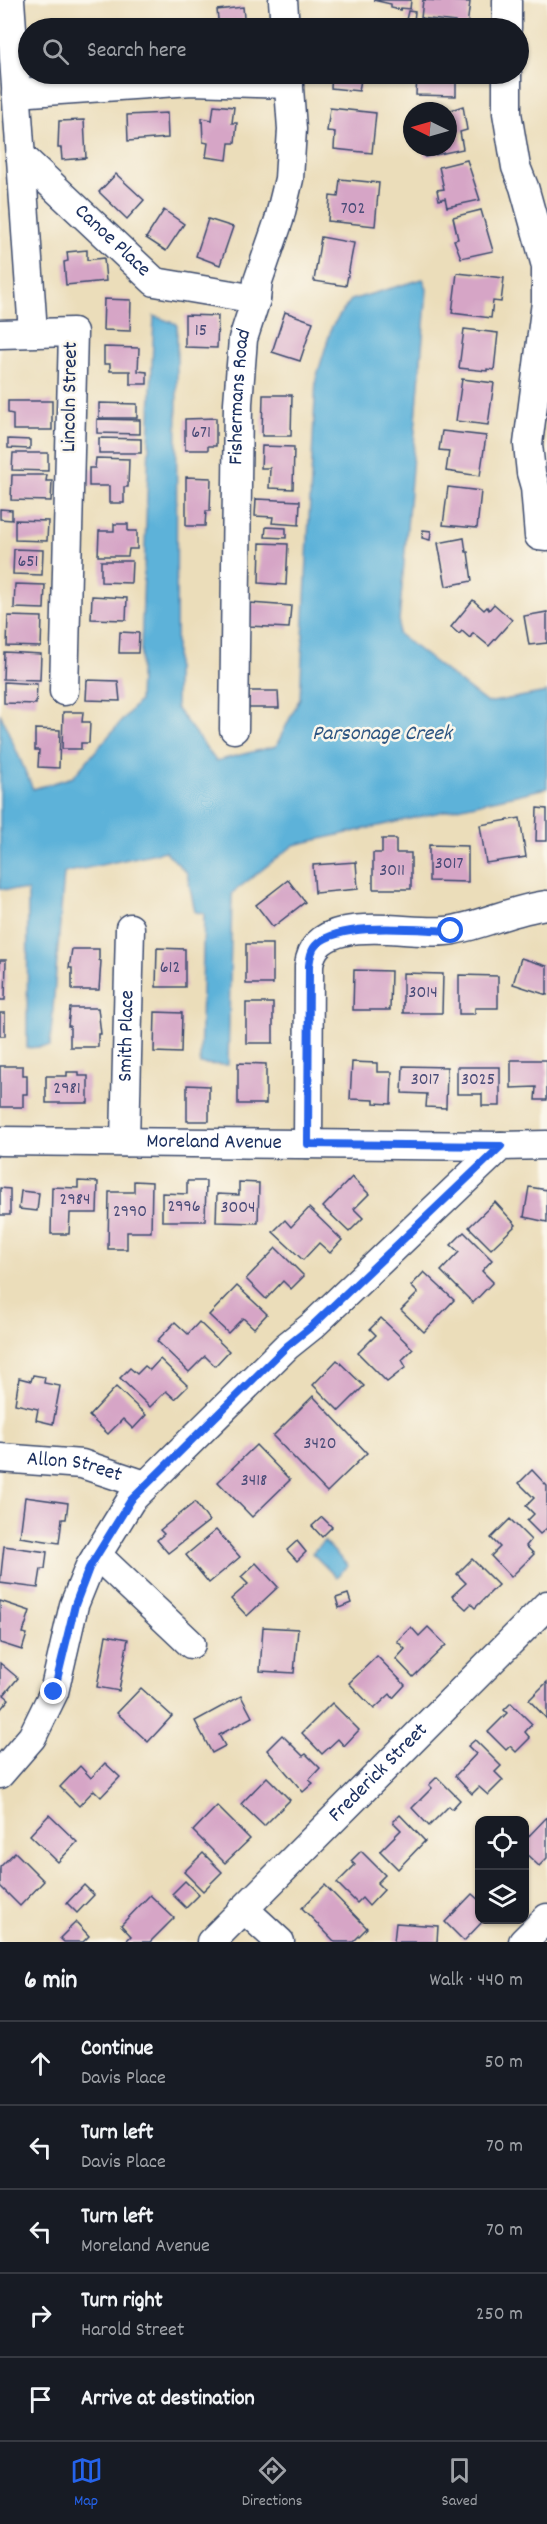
<!DOCTYPE html>
<html lang="en">
<head>
<meta charset="utf-8">
<style>
  body { margin:0; font-family:Dekko,sans-serif; background:#242831; color:#f1f3f6 }
  .controls { position:absolute; right:18px; bottom:18px; display:grid; overflow:hidden; border-radius:12px; box-shadow:0 2px 4px #0004 }
  .controls button { width:54px; height:54px; display:grid; place-items:center; padding:0; border:0; border-bottom:2px solid #363941; background:#171b24; color:#f1f3f6; font:30px sans-serif }
  .compass { position:absolute; left:403px; top:102px; width:54px; height:54px; border-radius:50%; background:#171b24; box-shadow:0 2px 4px #0004; rotate:275deg }
  .stop { position:absolute; width:18px; height:18px; margin:-14px; border:4px solid #2563eb; border-radius:50%; background:#fff }
  .stop.end { background:#2563eb; border-color:#fff; box-shadow:0 2px 6px #0008 }
  .list { margin:0; padding:0; list-style:none }
  h2 { display:flex; justify-content:space-between; align-items:center; height:78px; margin:0; padding:0 24px; font-size:26px }
  h2 small { font-size:20px; font-weight:400; color:#9ea1a6 }
  .list li { display:grid; grid-template-columns:39px 1fr auto; gap:18px; align-items:center; box-sizing:border-box; height:84px; padding:0 24px; border-top:2px solid #363941 }
  .list b { display:block; font-size:22px; white-space:nowrap }
  .list p { margin:0; font-size:20px; white-space:nowrap; color:#9ea1a6 }
  .list em { font-size:20px; font-style:normal; color:#9ea1a6 }
  .icon { flex:none; width:33px; height:33px; fill:none; stroke:currentColor; stroke-width:2; stroke-linecap:round; stroke-linejoin:round }
  .map { position:relative; flex:none; width:547px; height:1942px; overflow:hidden }
  .search { position:absolute; background:#171b24; box-shadow:0 2px 4px #0004; left:18px; right:18px; top:18px; height:66px; display:flex; align-items:center; gap:15px; box-sizing:border-box; padding:0 21px; border-radius:33px; color:#9ea1a6; font-size:22px }
  .sheet { height:498px; background:#171b24 }
  nav { display:flex; justify-content:space-around; align-items:center; box-sizing:border-box; height:84px; border-top:2px solid #363941; background:#171b24; font-size:16px; color:#9ea1a6 }
  nav a { display:grid; justify-items:center; gap:3px }
  nav .on { color:#2563eb }
  .map>svg:first-child { display:block }
</style>
</head>
<body>
<div class="map">
<svg width="547" height="1942" viewBox="0 0 547 1942">
  <rect width="100%" height="100%" fill="#fbf7ec"/>
  <filter id="ink" filterUnits="userSpaceOnUse"><feTurbulence type="fractalNoise" baseFrequency=".0167" numOctaves="2"/><feDisplacementMap in="SourceGraphic" scale="12" xChannelSelector="R" yChannelSelector="G"/><feConvolveMatrix kernelMatrix="1 2 1 2 8 2 1 2 1" color-interpolation-filters="sRGB"/></filter>
  <filter id="wash" filterUnits="userSpaceOnUse"><feTurbulence type="fractalNoise" baseFrequency=".008" numOctaves="4" result="noise"/><feDisplacementMap in="SourceGraphic" scale="24" xChannelSelector="R" yChannelSelector="G"/><feGaussianBlur stdDeviation="1.35" result="paint"/><feColorMatrix in="noise" values="0 0 0 0 0 0 0 0 0 0 0 0 0 0 0 0 0 1.4 0 .05"/><feComposite in="paint" operator="in"/></filter>
  <g filter="url(#wash)">
    <rect width="100%" height="100%" fill="#ebddba"/>
    <g fill="#5db2d9" stroke="#3c709c" stroke-width="1.5">
      <path d="M423 279 427 289 398 634 487 703 547 692V788L294 845 232 893 228 1065 200 1064 204 913 195 912 187 873 165 851 64 873 50 1046 27 1048 28 891 0 889V713L33 789 73 777 139 701 154 316 177 324 176 708 216 761 276 746 300 698 316 379 332 326 351 300Z"/>
      <path d="M324 1541 348 1566 336 1577 312 1553Z"/>
    </g>
    <g id="blocks">
      <g fill="#d6a5c6">
        <path d="M373 0H411L410 9 401 8V10L391 8V4Z"/>
        <path d="M423 0 470 2 467 26 455 25V22L421 18Z"/>
        <path d="M243 7 245 28H219L217 10Z"/>
        <path d="M408 11 415 12 414 21 406 20Z"/>
        <path d="M73 19V21H85L86 28H50L49 21Z"/>
        <path d="M332 74H362L359 91 331 88Z"/>
        <path d="M417 74H464V79H456V96L416 95Z"/>
        <path d="M214 105 234 107 232 123H237L235 143H229L227 160 206 157 208 143 203 142 202 118 212 120Z"/>
        <path d="M463 106 467 130 460 132 463 149 425 157 423 147H448V111Z"/>
        <path d="M330 108 376 113 372 153 334 149 335 132 327 131Z"/>
        <path d="M167 113 168 138 128 141 127 115Z"/>
        <path d="M84 120 86 158 62 160 61 148H58L59 121Z"/>
        <path d="M467 160 480 200 447 207 445 198 439 200 437 190 444 189 439 167Z"/>
        <path d="M116 174 144 200 127 219 99 192Z"/>
        <path d="M340 179 379 183 375 226 328 221 330 196 338 197Z"/>
        <path d="M164 210 184 224 166 251 146 238Z"/>
        <path d="M481 210 493 251 461 258 454 240 458 239 453 217Z"/>
        <path d="M208 219 233 227 220 265 196 256Z"/>
        <path d="M321 237 354 243 346 286 314 281Z"/>
        <path d="M87 250V260L104 258 106 281 66 285 64 262 68 261 67 252Z"/>
        <path d="M457 273 504 278 501 302 493 301 491 318 452 313Z"/>
        <path d="M104 299 131 300 130 331 103 330Z"/>
        <path d="M285 312 313 322 300 361 272 352Z"/>
        <path d="M185 315 218 316 217 348 185 347Z"/>
        <path d="M464 329 498 333 494 370 487 369V371L459 368Z"/>
        <path d="M104 347 139 348 138 371 147 372V384H130V371H110V364H104Z"/>
        <path d="M462 379 494 383 488 425 456 421Z"/>
        <path d="M263 395H292L291 436H262Z"/>
        <path d="M8 401H52V430H13V414L8 413Z"/>
        <path d="M99 403 137 404V418H99Z"/>
        <path d="M216 418V446H208V450H185V419Z"/>
        <path d="M97 419 140 420V434L97 433Z"/>
        <path d="M442 431 486 436 480 476 446 471 449 451 439 450Z"/>
        <path d="M99 438 141 439V453H99Z"/>
        <path d="M8 439 30 440V449L8 448Z"/>
        <path d="M262 446 294 447 293 489 269 488 270 468H261Z"/>
        <path d="M13 453H48V471L12 470Z"/>
        <path d="M96 458 129 459 128 487H124V503H109V486H89V468H95Z"/>
        <path d="M12 475H47L46 481H52L51 501 11 500Z"/>
        <path d="M186 477 211 478 210 511H206L205 526H186Z"/>
        <path d="M448 487 481 491 477 528 443 525Z"/>
        <path d="M256 499 300 501 299 525 272 523 273 517 255 516Z"/>
        <path d="M0 509 12 510V520L0 519Z"/>
        <path d="M15 520 48 521 47 541 15 540Z"/>
        <path d="M114 524H128V531H137V549H129L128 556H98L99 531H114Z"/>
        <path d="M266 527 286 528V538L265 537Z"/>
        <path d="M423 530 431 531 430 540 422 538Z"/>
        <path d="M464 538 466 552H468L472 581 446 586 438 543Z"/>
        <path d="M260 543 288 544 286 585 259 583Z"/>
        <path d="M14 549 43 550 42 575 13 574Z"/>
        <path d="M101 561H132L131 583 101 582Z"/>
        <path d="M15 584 45 585 44 609 14 608Z"/>
        <path d="M92 596 127 598 126 620 91 619Z"/>
        <path d="M473 600 484 610 487 607 489 610 494 604 512 620 489 646 473 633 470 638 462 631 459 634 451 627Z"/>
        <path d="M250 603 291 606 289 628 249 626Z"/>
        <path d="M547 612V643L529 645 524 616Z"/>
        <path d="M8 616 42 617 41 647 7 646Z"/>
        <path d="M120 632 139 633 138 653H119Z"/>
        <path d="M4 652 41 654 40 680 3 679Z"/>
        <path d="M87 680 118 681 120 701 86 700Z"/>
        <path d="M4 682 37 684 36 704 4 703Z"/>
        <path d="M249 691H278L279 708H249Z"/>
        <path d="M63 712H83L82 722H90L89 743H81V749H62Z"/>
        <path d="M35 729 60 730 59 768 38 767 39 750H35Z"/>
        <path d="M537 808 547 809V841H536Z"/>
        <path d="M520 818 526 857 486 863 480 825Z"/>
        <path d="M382 839H396V853H411V889H373V853H382Z"/>
        <path d="M429 845 468 846V882L429 881Z"/>
        <path d="M356 862 358 889 315 893 313 865Z"/>
        <path d="M288 880 305 902 273 927 256 905Z"/>
        <rect x="246" y="944" width="27" height="40"/>
        <path d="M157 948 185 949V987H156Z"/>
        <path d="M72 949H99V960L101 961 99 990H72V968H69Z"/>
        <path d="M521 958 547 966V995L513 984Z"/>
        <path d="M0 960H6L5 1000H0Z"/>
        <path d="M354 970 391 971 390 1010H353Z"/>
        <path d="M403 973 443 974 442 1013H403Z"/>
        <path d="M459 975 498 976V1008H475V1014H459Z"/>
        <rect x="246" y="1003" width="27" height="40"/>
        <path d="M70 1008H98L101 1034H98V1047H70V1026H68Z"/>
        <path d="M155 1012 182 1013 181 1053 154 1052Z"/>
        <rect x="0" y="1013" width="5" height="23"/>
        <path d="M511 1060H547V1100H535L536 1087 511 1088Z"/>
        <path d="M352 1062 377 1063V1072H392L391 1104 374 1103V1100L350 1099Z"/>
        <path d="M238 1063 266 1064V1104H238Z"/>
        <path d="M0 1066H23V1075H27V1094H23V1107H0Z"/>
        <path d="M403 1066 447 1067 446 1108 426 1107 427 1094 402 1093Z"/>
        <path d="M457 1067H500V1106H482V1094H457Z"/>
        <path d="M67 1072H79V1076H88V1103H46V1076H67Z"/>
        <path d="M187 1085 209 1086V1121H187Z"/>
        <path d="M352 1177 369 1194 354 1209 363 1218 349 1232 323 1207Z"/>
        <path d="M78 1181 98 1182 97 1213H70L69 1234H51L52 1187 78 1188Z"/>
        <path d="M134 1181 152 1182 151 1232H127V1249H108L109 1192H134Z"/>
        <path d="M187 1181H206L205 1221H162V1193L187 1194Z"/>
        <path d="M239 1182 259 1183 258 1223 216 1222 217 1194 239 1195Z"/>
        <path d="M529 1187 547 1190V1222L524 1217Z"/>
        <path d="M0 1188 10 1189V1215H0Z"/>
        <path d="M21 1191 39 1193 37 1211 19 1209Z"/>
        <path d="M495 1202 516 1225 491 1249 469 1227Z"/>
        <path d="M309 1208 342 1240 330 1253 319 1243 303 1260 273 1232 285 1220 291 1227Z"/>
        <path d="M464 1232 492 1260 482 1271 493 1282 473 1303 441 1271 459 1252 451 1245Z"/>
        <path d="M276 1248 304 1276 291 1289 283 1281 266 1299 246 1279Z"/>
        <path d="M424 1272 454 1300 424 1332 401 1310 418 1293 411 1286Z"/>
        <path d="M237 1286 267 1314 254 1328 243 1318 228 1333 209 1315Z"/>
        <path d="M381 1318 413 1349 402 1360 406 1367 387 1382 358 1353 376 1335 370 1329Z"/>
        <path d="M175 1322 188 1334 199 1322 229 1351 215 1366 205 1356 189 1372 157 1341Z"/>
        <path d="M160 1359 188 1386 175 1399 166 1391 150 1407 120 1378 130 1368 137 1374 145 1366 150 1370Z"/>
        <path d="M337 1360 364 1386 339 1411 313 1385Z"/>
        <path d="M33 1375 45 1377 44 1383 60 1386 53 1424 36 1420 38 1409 15 1404 19 1378 31 1381Z"/>
        <path d="M116 1387 146 1415 133 1429 123 1419 108 1434 89 1416Z"/>
        <path d="M313 1396 367 1453 327 1492 273 1436Z"/>
        <path d="M256 1445 290 1480 252 1517 218 1482Z"/>
        <path d="M532 1470 547 1486V1528L540 1534 527 1521 534 1514 526 1506 534 1498 519 1483Z"/>
        <path d="M25 1497 68 1503 66 1519H62L59 1543 20 1537Z"/>
        <path d="M195 1502 209 1521 168 1553 157 1540 164 1534 160 1530Z"/>
        <path d="M322 1517 332 1527 322 1537 312 1526Z"/>
        <path d="M510 1519 531 1540 526 1546 534 1554 511 1577 491 1556 500 1547 491 1538Z"/>
        <path d="M216 1530 240 1557 209 1583 186 1555Z"/>
        <path d="M297 1541 306 1552 297 1561 287 1550Z"/>
        <path d="M4 1546 47 1552 45 1569H41L38 1588 0 1583Z"/>
        <path d="M472 1559 498 1585 475 1608 471 1604 466 1609 452 1596 466 1583 457 1574Z"/>
        <path d="M256 1563 278 1587 247 1616 231 1599 248 1584 241 1577Z"/>
        <path d="M348 1594 351 1603 339 1608 336 1598Z"/>
        <path d="M0 1601 30 1611 23 1633 27 1634 22 1650 0 1643Z"/>
        <path d="M263 1627 298 1629 294 1673 260 1671Z"/>
        <path d="M411 1627 419 1636 428 1627 446 1645 413 1677 396 1659 405 1649 397 1641Z"/>
        <path d="M106 1635 128 1639 119 1691 97 1687Z"/>
        <path d="M377 1656 405 1685 393 1698 390 1694 374 1709 349 1683Z"/>
        <path d="M0 1663 18 1678 4 1695 9 1699 0 1710Z"/>
        <path d="M547 1682V1719L529 1700Z"/>
        <path d="M141 1688 172 1716 148 1742 117 1713Z"/>
        <path d="M241 1696 252 1717 219 1735 225 1746 212 1753 195 1721Z"/>
        <path d="M332 1703 359 1730 344 1746 338 1739 322 1754 302 1733Z"/>
        <path d="M511 1703 532 1724 525 1732 530 1738 516 1752 510 1746 506 1750 488 1732 507 1713 504 1710Z"/>
        <path d="M282 1735 303 1756 306 1754 320 1768 309 1780 313 1783 303 1792 267 1750Z"/>
        <path d="M475 1740 501 1766 495 1772 503 1780 488 1795 479 1787 472 1794 455 1776 476 1754 468 1746Z"/>
        <path d="M105 1763 120 1777 101 1797 94 1790 79 1806 60 1787 80 1766 91 1778Z"/>
        <path d="M267 1777 290 1800 264 1826 241 1804Z"/>
        <path d="M437 1777 460 1800 452 1809 449 1806 429 1826 412 1808 432 1788 429 1785Z"/>
        <path d="M217 1806 250 1839 225 1863 193 1831Z"/>
        <path d="M49 1815 77 1842 58 1862 30 1835Z"/>
        <path d="M400 1815 425 1841 398 1869 380 1851 401 1830 393 1822Z"/>
        <path d="M547 1817V1858L539 1866 524 1852V1841Z"/>
        <path d="M361 1851 385 1875 377 1883 384 1890 369 1906 362 1898 357 1903 337 1883 355 1865 351 1861Z"/>
        <path d="M15 1852 44 1881 20 1906 0 1886V1867Z"/>
        <path d="M203 1853 222 1872 203 1891 184 1872Z"/>
        <path d="M185 1881 199 1895 186 1908 172 1894Z"/>
        <path d="M84 1885 94 1895 77 1913 67 1903Z"/>
        <path d="M325 1885 367 1928 353 1942H335L302 1908Z"/>
        <path d="M472 1894 480 1901V1920H484L464 1941 445 1922Z"/>
        <path d="M150 1895 174 1918 150 1942H125L131 1936 121 1925Z"/>
        <path d="M76 1922 89 1936 83 1942H64L60 1938Z"/>
        <path d="M396 1923 438 1926 437 1942H394Z"/>
      </g>
    </g>
  </g>
  <g filter="url(#ink)">
    <use href="#blocks" fill-opacity="0" stroke="#3a496c" stroke-width="1.5"/>
    <g fill="none" stroke-linecap="round" stroke-linejoin="round">
      <defs>
        <g id="minor">
          <path d="M10 0 33 332"/>
          <path d="M283 0 285 28"/>
          <path d="M507 28V0"/>
          <path d="M507 74V113L516 167 524 187 546 266V302L528 444 531 473 535 487 539 536 547 537"/>
          <path d="M16 93 192 81 289 84"/>
          <path id="s1" d="M20 155 155 282 256 299"/>
          <path d="M0 334 73 332 64 691"/>
          <path id="s2" d="M234 729 238 403 243 339 256 299 258 281 279 220 289 179 292 129 288 74"/>
          <path id="s3" d="M0 1141 501 1146"/>
          <path id="s4" d="M125 1142 130 928"/>
          <path d="M308 1144 309 966C315 907 415 938 453 930 485 924 514 909 547 905"/>
          <path id="s5" d="M0 1458 82 1464 145 1485"/>
          <path d="M97 1555 191 1644"/>
          <path d="M0 1774 32 1737 54 1692 74 1605 89 1568 131 1500 287 1346 312 1326 501 1146 547 1145"/>
          <path d="M244 1909 280 1942"/>
          <path id="s6" d="M211 1942 547 1605"/>
          <path d="M523 1942 547 1918"/>
        </g>
      </defs>
      <use href="#minor" stroke="#3a496c" stroke-width="31"/>
      <use href="#minor" stroke="#fff" stroke-width="28"/>
    </g>
  </g>
  <g fill="none" stroke-linecap="round" stroke-linejoin="round" filter="url(#ink)">
    <path stroke="#2563eb" stroke-width="8" d="M54 1692 75 1605 89 1568 131 1500 287 1346 312 1326 501 1146 308 1144 309 966C310 958 311 949 317 944 343 921 417 930 451 931"/>
  </g>
  <g text-anchor="middle" dominant-baseline="central" stroke-width="5" stroke-linejoin="round" paint-order="stroke">
    <g font-size="18" fill="#4a4c78">
      <text x="353" y="209">702</text>
      <text x="201" y="331">15</text>
      <text x="201" y="433">671</text>
      <text x="28" y="562">651</text>
      <text x="449" y="864">3017</text>
      <text x="392" y="871">3011</text>
      <text x="170" y="968">612</text>
      <text x="423" y="993">3014</text>
      <text x="425" y="1080">3017</text>
      <text x="478" y="1080">3025</text>
      <text x="67" y="1089">2981</text>
      <text x="75" y="1200">2984</text>
      <text x="184" y="1207">2996</text>
      <text x="238" y="1208">3004</text>
      <text x="130" y="1212">2990</text>
      <text x="320" y="1444">3420</text>
      <text x="254" y="1481">3418</text>
    </g>
    <g font-size="21" fill="#1b2f5e" stroke="#fbf7ec">
      <text stroke="none"><textPath href="#s1" startOffset="126">Canoe Place</textPath></text>
      <text transform="translate(71 397) rotate(-89)">Lincoln Street</text>
      <text stroke="none"><textPath href="#s2" startOffset="332">Fishermans Road</textPath></text>
      <text stroke="none"><textPath href="#s4" startOffset="106">Smith Place</textPath></text>
      <text stroke="none"><textPath href="#s3" startOffset="214">Moreland Avenue</textPath></text>
      <text stroke="none"><textPath href="#s5" startOffset="75">Allon Street</textPath></text>
      <text stroke="none"><textPath href="#s6" startOffset="238">Frederick Street</textPath></text>
    </g>
    <g font-size="22" font-style="italic" fill="#2f5683" stroke="#fbf7ec">
      <text x="382" y="734">Parsonage Creek</text>
    </g>
  </g>
</svg>
<div class="controls">
<button><svg class="icon" aria-label="locate" viewBox="0 0 24 24"><circle cx="12" cy="12" r="6"/><path d="M12 2v4M12 18v4M2 12h4M18 12h4"/></svg></button>
<button><svg class="icon" aria-label="layers" viewBox="0 0 24 24"><path d="M12 4l9 5-9 5-9-5zM3 14l9 5 9-5"/></svg></button>
</div>
<svg class="compass" viewBox="-18 -18 36 36"><path d="M0-13l5 13h-10z" fill="#e53935"/><path d="M0 13l5-13h-10z" fill="#9ea1a6"/></svg>
<div class="stop" style="left:451px;top:931px"></div>
<div class="stop end" style="left:54px;top:1692px"></div>
<div class="search"><svg class="icon" aria-label="search" viewBox="0 0 24 24"><circle cx="10" cy="10" r="6"/><path d="M15 15l6 6"/></svg>Search here</div>
</div>
<section class="sheet">
<h2>6 min<small>Walk · 440 m</small></h2>
<ul class="list">
<li><svg class="icon" aria-label="ahead" viewBox="0 0 24 24"><path d="M12 20V5M6 11l6-6 6 6"/></svg><div><b>Continue</b><p>Davis Place</p></div><em>50 m</em></li>
<li><svg class="icon" aria-label="left" viewBox="0 0 24 24"><path d="M17 20v-9H6M10 6l-5 5 5 5"/></svg><div><b>Turn left</b><p>Davis Place</p></div><em>70 m</em></li>
<li><svg class="icon" aria-label="left" viewBox="0 0 24 24"><path d="M17 20v-9H6M10 6l-5 5 5 5"/></svg><div><b>Turn left</b><p>Moreland Avenue</p></div><em>70 m</em></li>
<li><svg class="icon" aria-label="right" viewBox="0 0 24 24"><path d="M7 20v-9h11M14 6l5 5-5 5"/></svg><div><b>Turn right</b><p>Harold Street</p></div><em>250 m</em></li>
<li><svg class="icon" aria-label="arrive" viewBox="0 0 24 24"><path d="M6 21V4h12l-3 4 3 4H6"/></svg><div><b>Arrive at destination</b></div></li>
</ul>
</section>
<nav>
<a class="on"><svg class="icon" aria-label="map" viewBox="0 0 24 24"><path d="M3 6l6-2 6 2 6-2v14l-6 2-6-2-6 2zM9 4v14M15 6v14"/></svg>Map</a>
<a><svg class="icon" aria-label="directions" viewBox="0 0 24 24"><path d="M12 3l9 9-9 9-9-9zM9 14v-3h6M13 9l2 2-2 2"/></svg>Directions</a>
<a><svg class="icon" aria-label="saved" viewBox="0 0 24 24"><path d="M7 4h10v16l-5-4-5 4z"/></svg>Saved</a>
</nav>
</body>
</html>
